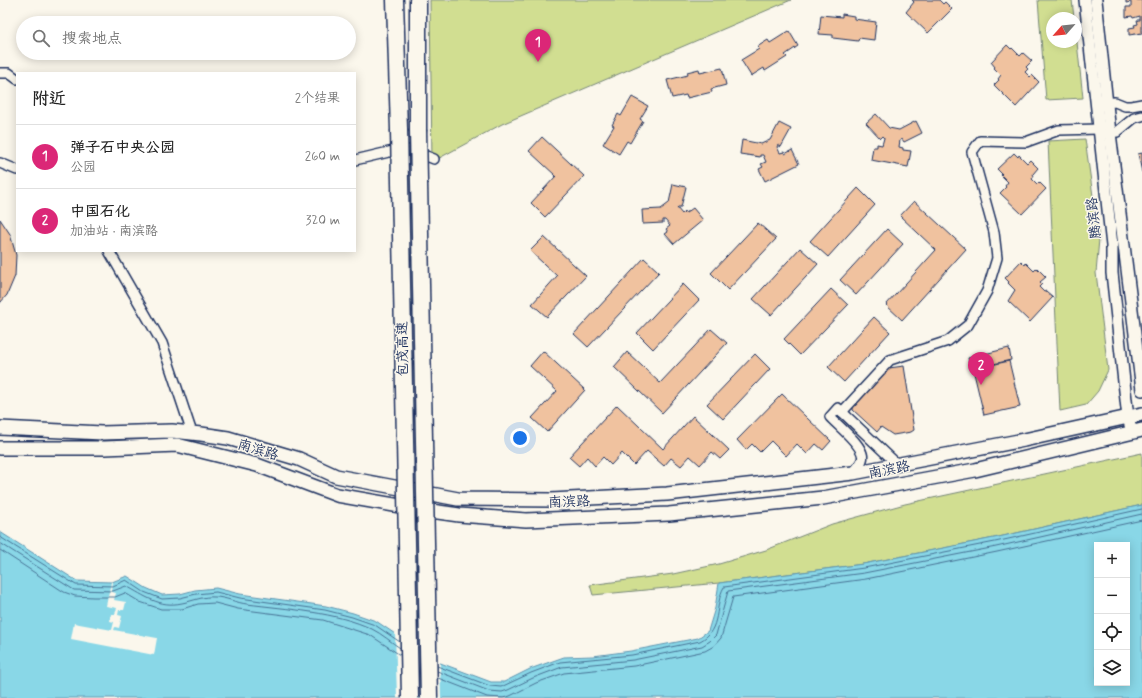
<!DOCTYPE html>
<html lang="zh">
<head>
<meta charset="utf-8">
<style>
  body { margin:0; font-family:Mynerve,"LXGW WenKai TC",sans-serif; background:#f6f6f6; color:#222 }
  .controls { position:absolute; right:12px; bottom:12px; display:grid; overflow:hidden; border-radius:0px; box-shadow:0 2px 10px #0003 }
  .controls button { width:36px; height:36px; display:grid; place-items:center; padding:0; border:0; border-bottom:1px solid #e0e0e0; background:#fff; color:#222; font:20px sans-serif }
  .compass { position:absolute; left:1046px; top:12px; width:36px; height:36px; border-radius:50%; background:#fff; box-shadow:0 2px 10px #0003; rotate:243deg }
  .you { position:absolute; left:520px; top:438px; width:14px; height:14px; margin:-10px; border:3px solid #fff; border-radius:50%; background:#1a73e8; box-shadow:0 0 0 6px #1a73e833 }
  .badge { display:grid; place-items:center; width:26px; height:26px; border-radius:50%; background:#db2777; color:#fff; font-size:13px; font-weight:700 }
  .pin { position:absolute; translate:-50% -33px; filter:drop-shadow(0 1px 2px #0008) }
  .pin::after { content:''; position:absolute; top:21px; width:14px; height:12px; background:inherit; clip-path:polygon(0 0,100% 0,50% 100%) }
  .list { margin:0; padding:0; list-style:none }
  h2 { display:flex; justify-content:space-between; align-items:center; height:52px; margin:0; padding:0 16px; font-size:17px }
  h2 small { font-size:13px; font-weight:400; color:#767676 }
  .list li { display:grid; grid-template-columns:26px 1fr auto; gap:12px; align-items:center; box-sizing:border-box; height:64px; padding:0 16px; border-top:1px solid #e0e0e0 }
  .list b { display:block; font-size:15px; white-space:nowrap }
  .list p { margin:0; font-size:13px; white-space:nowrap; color:#767676 }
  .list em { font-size:13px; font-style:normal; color:#767676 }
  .icon { flex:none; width:22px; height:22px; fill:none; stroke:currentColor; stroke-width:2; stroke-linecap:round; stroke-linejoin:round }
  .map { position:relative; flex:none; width:1142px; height:698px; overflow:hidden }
  .search { position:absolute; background:#fff; box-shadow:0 2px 10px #0003; left:16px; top:16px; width:340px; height:44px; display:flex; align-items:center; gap:10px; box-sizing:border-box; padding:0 14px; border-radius:22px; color:#767676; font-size:15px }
  .panel { position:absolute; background:#fff; box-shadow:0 2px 10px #0003; left:16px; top:72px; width:340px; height:180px; border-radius:0px }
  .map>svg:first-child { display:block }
</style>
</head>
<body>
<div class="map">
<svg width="1142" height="698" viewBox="0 0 1142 698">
  <rect width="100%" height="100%" fill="#fbf7ec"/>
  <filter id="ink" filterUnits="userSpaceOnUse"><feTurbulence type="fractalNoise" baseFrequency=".025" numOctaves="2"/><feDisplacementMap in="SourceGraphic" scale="8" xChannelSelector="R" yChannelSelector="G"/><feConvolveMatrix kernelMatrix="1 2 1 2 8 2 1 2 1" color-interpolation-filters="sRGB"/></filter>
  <g filter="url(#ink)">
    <g fill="#d1de91" stroke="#768678">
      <path d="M430 0H791L502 124 432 162Z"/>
      <path d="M1038 0H1072L1074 18H1052V42H1076V33L1083 98 1046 100Z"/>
      <path d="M1085 139 1099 239 1096 273 1108 370 1098 391 1086 405 1060 411 1048 141Z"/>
      <path d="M1142 453V505L994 538 863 564 719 583 593 595 590 585 673 574 719 564 766 550 832 524 905 504Z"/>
    </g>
    <path fill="#89d7e7" stroke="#5d94b0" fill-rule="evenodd" d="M1142 505V698H0V532L77 581 112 582 127 576 146 588 162 595 180 594 195 590 216 588 240 594 326 606 353 613 376 621 435 661 491 682H504L530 669 564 657 593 656 631 651 698 638 708 631 715 608 719 583 863 564 994 538ZM1097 545H1127V683H1097Z"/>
    <g fill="#fbf7ec">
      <path d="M111 582H112L111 592 116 593 114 600 126 602 124 610H119L118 615 122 616 119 628 115 627 114 630 157 638 154 655 71 639 74 623 112 630 114 622 110 621 111 614H115L117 608 106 606Z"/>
      <path d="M395 632 440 661 441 698H397Z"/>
    </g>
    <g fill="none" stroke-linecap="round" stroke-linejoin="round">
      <g stroke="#477295" stroke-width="1">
        <path d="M0 537 76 585 113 586 126 580 144 592 162 599 180 598 196 594 216 592 240 598 325 610 352 617 375 625 400 642"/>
        <path d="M0 543 74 590 113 591 126 586C145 596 159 608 182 603 193 601 203 596 215 597 225 597 237 603 247 604 286 609 337 612 372 629 382 634 391 642 400 648"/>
        <path d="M0 550 64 592 75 596 93 597H115L125 593 140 602 161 609H182L198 604 215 603 238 609 323 620 370 635 400 655"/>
        <path d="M437 666 490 686 501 687 531 673 560 662 632 655 700 641C722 630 714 604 724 587L864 568 995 542 1142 509"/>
        <path d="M437 671 489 691 502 692 508 690 533 678 562 667 633 660 702 646 710 641 716 635 728 591 864 573 996 547 1142 514"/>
        <path d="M438 678 487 697 503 698 510 696 536 683 564 673 634 666 705 651 714 646 721 638 733 597 866 579 997 552 1142 520"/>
      </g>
    </g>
    <g fill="#f0c29f" stroke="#1b2f5e">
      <path d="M912 0H939L943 4 945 2 952 9 928 33 906 12 914 2Z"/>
      <path d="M1126 0H1142V33L1129 35V28L1135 27 1134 25 1138 24 1137 20H1140V16L1133 18 1132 16 1126 17V7H1131V2L1126 3Z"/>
      <path d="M842 14 854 16V19L876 22 874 40 859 38 858 41 833 38V35L819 34 821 15 842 17Z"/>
      <path d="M789 31 798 46 785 55 787 57 765 71 764 68 751 76 741 60 759 49 757 47 768 40 770 43Z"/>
      <path d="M1007 45 1011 49 1012 48 1020 56 1023 53 1032 61 1026 67 1028 69 1025 72 1030 77 1032 75 1039 82 1016 107 994 85 999 80 998 79 1001 75 994 68 995 67 991 62Z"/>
      <path d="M722 68 726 85 711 89 712 92 687 98 686 95 672 98 667 80 688 75 687 72 699 69 700 73Z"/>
      <path d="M632 97 648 106 640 119 643 121 630 143 627 141 619 154 603 144 614 126 612 125 618 114 621 116Z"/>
      <path d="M876 114 889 128 899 130 916 121 922 133 904 142 902 139 900 140 899 147 903 148V150L911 151 908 167 871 160 873 147H877V144L882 145 884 138 882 136 880 138 866 123Z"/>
      <path d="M779 123 791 129 781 147 778 145 777 147 780 153 784 152 785 154 792 150 799 164 765 181 759 169 763 167 761 164 766 162 763 155H760V157L740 154 742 140 761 144 770 140Z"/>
      <path d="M542 137 584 176 545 217 531 203 556 176 529 151Z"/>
      <path d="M1014 153 1018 157 1019 155 1027 163 1030 160 1038 168 1033 174 1034 176 1032 179 1037 184 1039 182 1046 189 1022 214 1000 193 1006 187 1005 186 1008 182 1001 175 1002 174 997 169Z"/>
      <path d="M1142 153V172L1138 154Z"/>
      <path d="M673 184 686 187 681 207H678L677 208 682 214 685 211 686 213 693 208 703 220 674 244 665 234 668 232 666 229 670 226 665 220H663V223L643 224 642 210 661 209 669 203Z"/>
      <path d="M858 188 875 205 828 257 810 241Z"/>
      <path d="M914 201 966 249 902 320 886 305 936 250 900 216Z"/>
      <path d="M0 219 10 234 16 255 15 276 7 295 0 303Z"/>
      <path d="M758 223 776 239 728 290 711 273Z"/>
      <path d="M887 229 903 244 856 295 840 280Z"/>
      <path d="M544 237 586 276 547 317 532 304 557 276 530 251Z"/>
      <path d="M800 248 818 264 771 315 753 299Z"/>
      <path d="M644 258 659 272 588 347 574 334Z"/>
      <path d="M1021 261 1025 265 1026 263 1034 271 1037 268 1046 277 1040 282 1042 284 1039 287 1044 292 1046 291 1053 297 1030 322 1008 301 1015 290 1008 283 1009 282 1005 278Z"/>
      <path d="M683 284 699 300 653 349 637 333Z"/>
      <path d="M831 289 848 305 800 355 784 339Z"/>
      <path d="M874 317 890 332 844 382 828 367Z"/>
      <path d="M711 329 727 343 662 413 614 367 627 352 660 383Z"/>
      <path d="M1009 348 1011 360 971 369 968 358Z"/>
      <path d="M543 351 585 390 547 432 532 418 557 391 530 366Z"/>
      <path d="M755 354 770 369 723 419 707 404Z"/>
      <path d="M1009 361 1020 407 984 415 973 369Z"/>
      <path d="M904 366 914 430 911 432 893 435 881 427 877 432 853 410V406L889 368Z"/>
      <path d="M782 394 831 441 823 450 816 444 807 454 797 444 786 456 771 441 760 452 752 444 746 450 737 440Z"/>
      <path d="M617 405 663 449 693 416 729 450 720 459 712 452 700 465 690 456 681 466 671 458 664 466 647 451 634 465 622 453 611 465 603 457 595 466 587 457 579 466 569 457Z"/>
    </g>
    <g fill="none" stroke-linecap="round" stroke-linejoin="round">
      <defs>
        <g id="minor">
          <path d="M0 73H9L17 79"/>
          <path d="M1101 103 1115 102 1125 106H1131L1142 104"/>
          <path d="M1103 134 1117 132 1134 118 1142 116"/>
          <path d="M355 160 393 151 411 150 434 159"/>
          <path d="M0 163 17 170"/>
          <path d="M109 251 162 343 192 433"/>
          <path d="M842 412 890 360 948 341 968 325 987 291 997 258 994 232 972 152 980 141 1026 142 1059 130 1099 129"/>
          <path d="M853 473C856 469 860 465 862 460 867 448 838 426 830 417L838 408 897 464"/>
        </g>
        <g id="tertiary">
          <path d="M1085 0 1112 246V273L1128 418 1132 432"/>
          <path d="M1096 0 1110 133 1142 390"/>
        </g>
        <g id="primary">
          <path d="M0 428 102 433 172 431 201 434 228 438 299 459 336 476 458 499 551 500 667 494 853 473 1024 440 1142 414"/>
          <path d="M0 448H105L177 445 257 465 337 495 417 509 459 515 526 520 669 514 823 498 975 470 1142 430"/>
        </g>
        <g id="motorway">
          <path d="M395 0 399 130"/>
          <path d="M418 130V0"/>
        </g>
      </defs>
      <use href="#minor" stroke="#1b2f5e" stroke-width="12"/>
      <use href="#tertiary" stroke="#1b2f5e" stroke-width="14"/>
      <use href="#primary" stroke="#1b2f5e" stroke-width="16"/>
      <use href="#motorway" stroke="#1b2f5e" stroke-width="19"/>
      <use href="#minor" stroke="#fbf7ec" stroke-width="9"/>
      <use href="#tertiary" stroke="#fbf7ec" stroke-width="11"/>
      <use href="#primary" stroke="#fbf7ec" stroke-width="13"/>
      <use href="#motorway" stroke="#fbf7ec" stroke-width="16"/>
      <defs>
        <g id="motorway-bridge">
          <path d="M399 130 410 698"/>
          <path d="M418 130 429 698"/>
        </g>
      </defs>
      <use href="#motorway-bridge" stroke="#1b2f5e" stroke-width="19" stroke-linecap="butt"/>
      <use href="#motorway-bridge" stroke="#fbf7ec" stroke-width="16"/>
    </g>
  </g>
  <g text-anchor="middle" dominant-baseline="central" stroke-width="3" stroke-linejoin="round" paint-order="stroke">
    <g font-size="14" fill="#1b2f5e" stroke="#fbf7ec">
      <text transform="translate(1094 218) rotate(-96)">腾滨路</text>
      <text transform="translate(403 349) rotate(-91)">包茂高速</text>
      <text transform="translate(258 450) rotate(17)">南滨路</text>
      <text transform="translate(889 470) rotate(-11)">南滨路</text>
      <text transform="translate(569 502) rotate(-2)">南滨路</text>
    </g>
  </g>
</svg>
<div class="controls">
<button>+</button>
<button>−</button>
<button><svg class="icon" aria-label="locate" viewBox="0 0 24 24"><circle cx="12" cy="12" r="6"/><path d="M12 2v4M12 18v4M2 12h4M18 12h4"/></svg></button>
<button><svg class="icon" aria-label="layers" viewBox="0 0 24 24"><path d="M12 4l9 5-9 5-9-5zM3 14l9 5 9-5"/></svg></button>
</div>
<svg class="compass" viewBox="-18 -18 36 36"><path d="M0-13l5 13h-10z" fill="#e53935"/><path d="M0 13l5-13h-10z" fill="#767676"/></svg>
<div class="you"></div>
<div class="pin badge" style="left:538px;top:62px">1</div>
<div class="pin badge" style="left:981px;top:385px">2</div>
<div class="search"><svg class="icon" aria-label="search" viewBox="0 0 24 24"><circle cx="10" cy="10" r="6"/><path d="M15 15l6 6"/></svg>搜索地点</div>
<section class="panel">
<h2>附近<small>2个结果</small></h2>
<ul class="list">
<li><span class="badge">1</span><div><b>弹子石中央公园</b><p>公园</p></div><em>260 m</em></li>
<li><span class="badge">2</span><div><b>中国石化</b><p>加油站 · 南滨路</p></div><em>320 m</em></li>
</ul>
</section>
</div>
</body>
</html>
